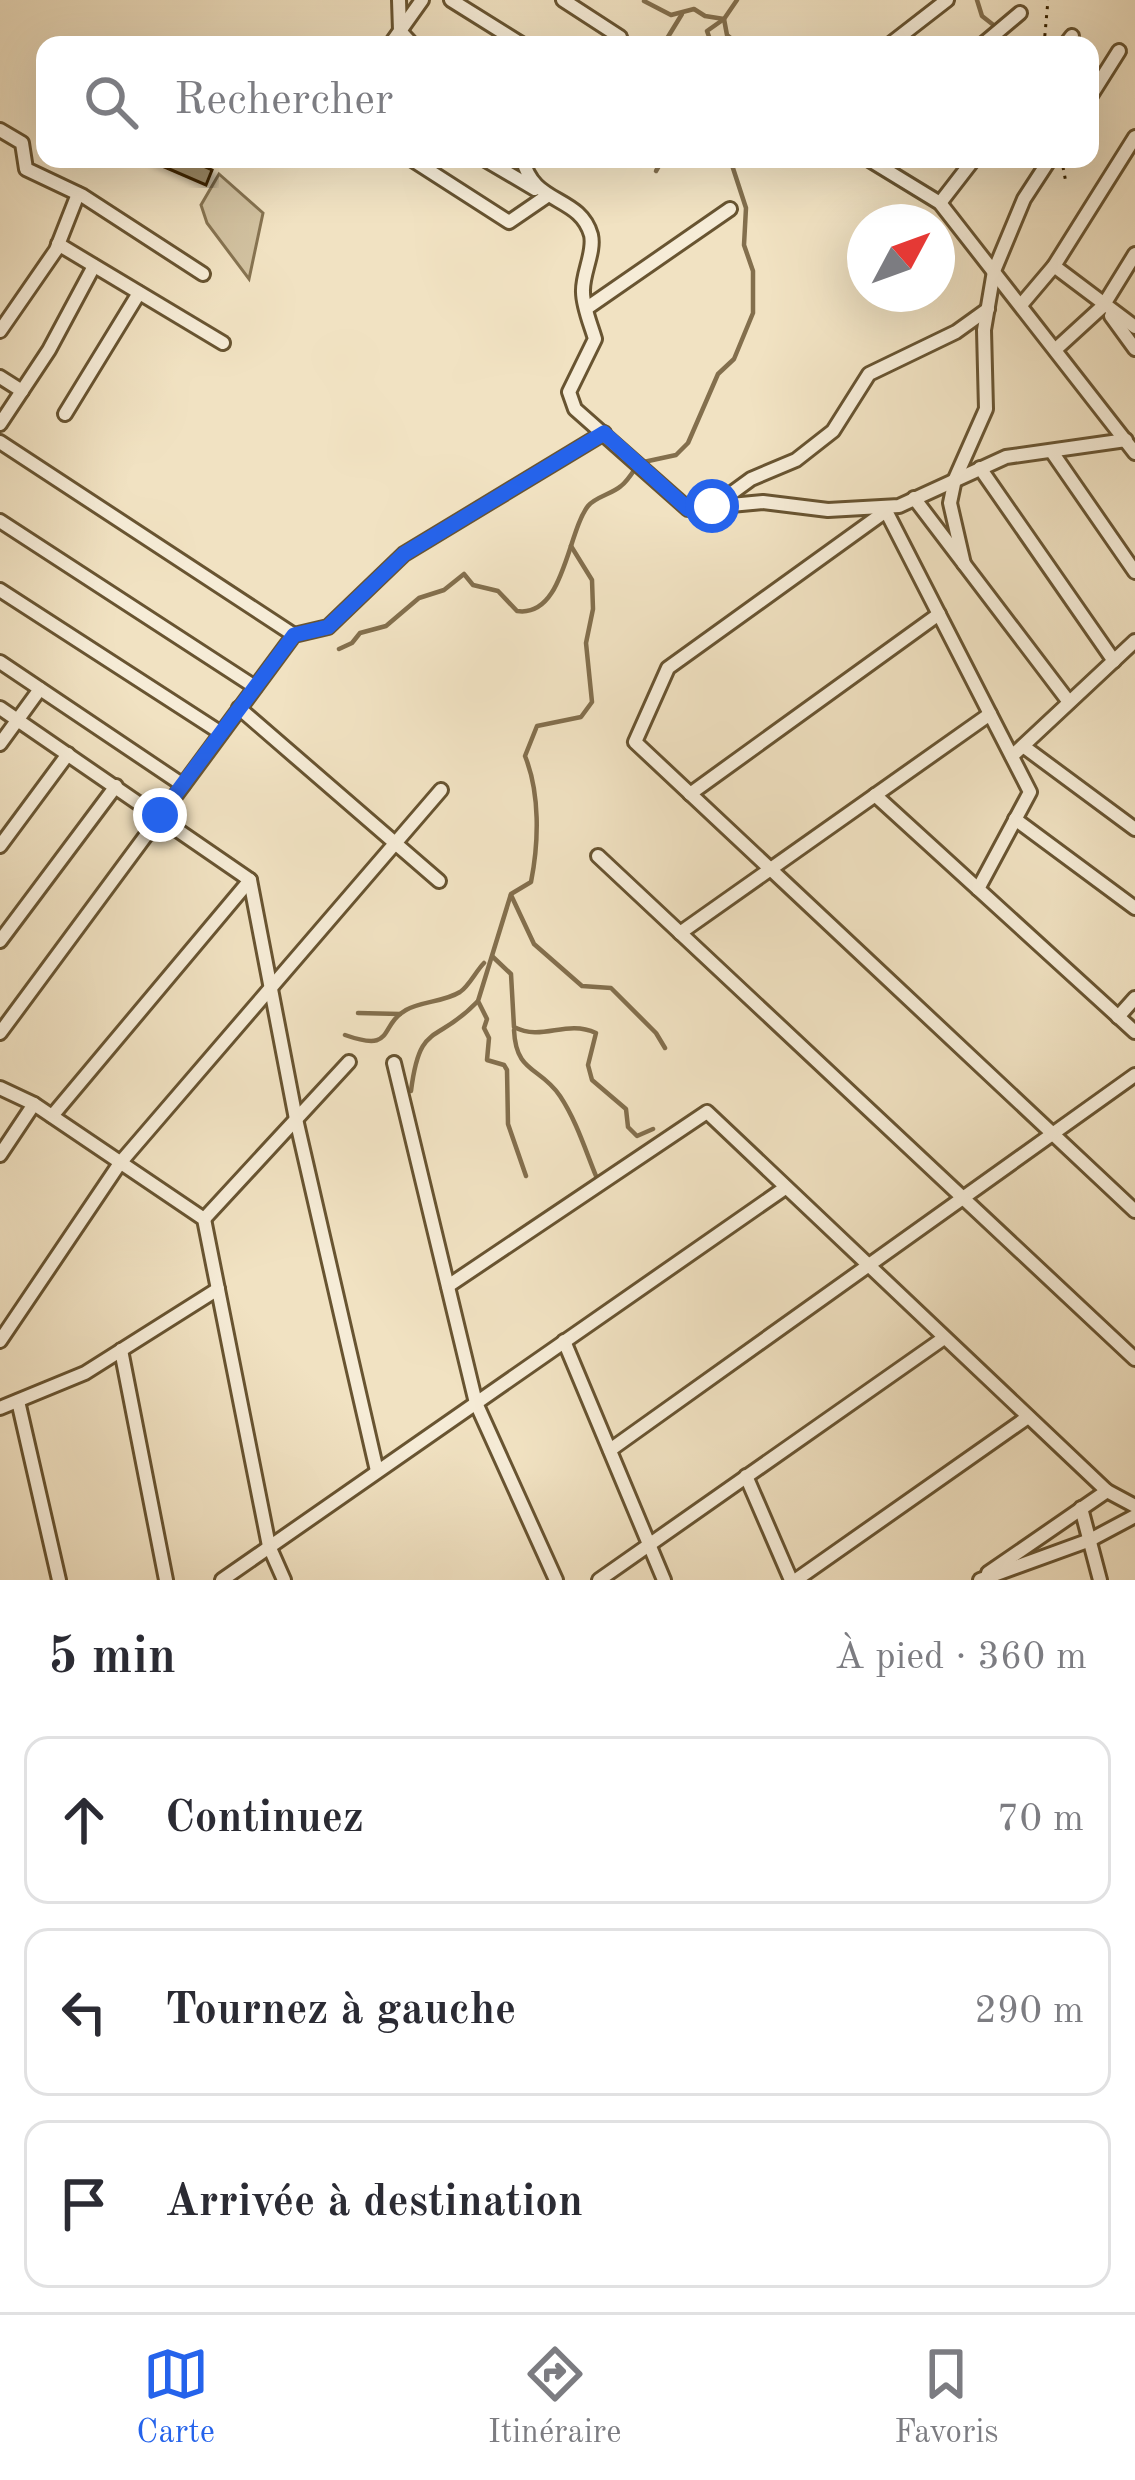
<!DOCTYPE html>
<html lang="fr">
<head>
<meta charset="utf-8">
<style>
  body { margin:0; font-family:"Old Standard TT",serif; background:#f2f2f3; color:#2b2b33 }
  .compass { position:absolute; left:847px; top:204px; width:108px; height:108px; border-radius:50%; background:#fff; box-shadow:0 12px 48px #0002; rotate:49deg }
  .stop { position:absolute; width:36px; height:36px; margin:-27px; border:9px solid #2563eb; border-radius:50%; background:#fff }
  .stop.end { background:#2563eb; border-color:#fff; box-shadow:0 3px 12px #0008 }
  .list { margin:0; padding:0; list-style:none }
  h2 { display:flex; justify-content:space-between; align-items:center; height:156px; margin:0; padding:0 48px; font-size:51px }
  h2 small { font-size:39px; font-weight:400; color:#7c7c81 }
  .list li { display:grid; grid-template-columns:78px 1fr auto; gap:36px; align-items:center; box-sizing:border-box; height:168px; margin:0 24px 24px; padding:0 24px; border:3px solid #e1e1e2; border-radius:24px }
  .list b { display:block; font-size:45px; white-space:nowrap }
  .list em { font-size:39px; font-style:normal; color:#7c7c81 }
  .icon { flex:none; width:66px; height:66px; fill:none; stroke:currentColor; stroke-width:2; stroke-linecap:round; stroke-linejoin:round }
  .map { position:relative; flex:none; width:1135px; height:1580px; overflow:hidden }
  .search { position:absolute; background:#fff; box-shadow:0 12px 48px #0002; left:36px; right:36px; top:36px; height:132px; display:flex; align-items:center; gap:30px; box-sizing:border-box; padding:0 42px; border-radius:24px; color:#7c7c81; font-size:45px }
  .sheet { height:732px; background:#fff }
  nav { display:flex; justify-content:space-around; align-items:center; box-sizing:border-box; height:168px; border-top:3px solid #e1e1e2; background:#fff; font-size:33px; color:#7c7c81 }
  nav a { display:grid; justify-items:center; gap:6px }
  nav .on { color:#2563eb }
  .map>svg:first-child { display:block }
</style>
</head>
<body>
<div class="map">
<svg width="1135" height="1580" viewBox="0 0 1135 1580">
  <defs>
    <filter id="shadow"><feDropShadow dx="5.5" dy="5.5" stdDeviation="3" flood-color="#0004"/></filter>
  </defs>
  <rect width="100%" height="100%" fill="#f1e2c2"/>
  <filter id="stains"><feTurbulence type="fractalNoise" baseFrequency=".00167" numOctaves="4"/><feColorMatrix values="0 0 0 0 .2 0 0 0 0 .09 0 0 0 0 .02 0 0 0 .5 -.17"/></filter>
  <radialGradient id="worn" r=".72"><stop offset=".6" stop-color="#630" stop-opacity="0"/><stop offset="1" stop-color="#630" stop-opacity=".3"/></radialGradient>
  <path fill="#d2c2a1" stroke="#867351" stroke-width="3" d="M219 174 263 213 249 279 207 223 201 205Z"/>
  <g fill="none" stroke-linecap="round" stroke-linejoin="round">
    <g stroke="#836f4d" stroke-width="4.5">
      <path d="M977 0 982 16 996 27"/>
      <path d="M644 1 671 15 694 9 705 16 724 19 727 35 739 45"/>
      <path d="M663 45 682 14"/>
      <path d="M712 45 707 31 724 19 737 0"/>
      <path d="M656 171 663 159"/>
      <path d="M339 649 352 643 360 633 386 626 419 598 444 590 464 574 473 585 498 591 517 611C564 618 567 533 588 506 595 497 612 494 621 486 628 481 634 470 639 463L676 455 688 443 718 374 734 359 753 313V271L744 245 746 208 730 159"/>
      <path d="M511 895 534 944 582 986 611 988 656 1033 665 1048"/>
      <path d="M493 957 511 974 514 1027C543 1042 565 1019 596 1033L588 1065 592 1080 626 1109 628 1127 637 1136 653 1129"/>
      <path d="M358 1013 400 1014"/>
      <path d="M514 1030C516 1074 540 1066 560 1096 576 1120 585 1149 596 1176"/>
      <path d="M345 1035C396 1053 378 1026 406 1010 422 1001 444 1002 460 992 469 986 476 971 484 963"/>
      <path d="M411 1091C420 1020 436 1045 477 1002"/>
      <path d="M526 1176 508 1124 507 1070 504 1065 487 1060 489 1038 484 1028 487 1019 478 1001 511 894 531 882C539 842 540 793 525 756L537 726 581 717 592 702 586 643 593 609 592 580 571 546"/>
    </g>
  </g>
  <path fill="#998765" stroke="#3a2401" stroke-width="3" filter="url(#shadow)" d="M146 159H187L212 170 206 185Z"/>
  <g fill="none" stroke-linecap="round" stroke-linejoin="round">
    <defs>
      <g id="minor">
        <path d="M399 0 400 31 413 45"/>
        <path d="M451 0 523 45"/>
        <path d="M563 0 620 37"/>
        <path d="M390 45 422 0"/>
        <path d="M889 45 947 0"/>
        <path d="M982 45 1020 13"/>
        <path d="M1065 45 1072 36"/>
        <path d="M1090 97 1119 51"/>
        <path d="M0 130 22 143 26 169 83 196 203 274"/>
        <path d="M411 159 509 222 547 196"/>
        <path d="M484 159 535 189"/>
        <path d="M523 159C532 205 580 195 591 235 595 252 582 274 583 292 583 307 591 325 595 339L569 392 575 409 688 509 763 502 828 510 899 506 1006 457 1126 440"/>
        <path d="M868 159 940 203 1135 453"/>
        <path d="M940 203 974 159"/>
        <path d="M58 244 223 343"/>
        <path d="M1054 266 1135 327"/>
        <path d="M1021 305 1054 266 1135 137"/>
        <path d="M587 308 730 209"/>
        <path d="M1111 316 1135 349"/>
        <path d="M0 331 56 250 78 194"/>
        <path d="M1056 349 1103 306 1135 254"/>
        <path d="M0 377 22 391"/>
        <path d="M65 414 139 293"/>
        <path d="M0 424 49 350 94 266"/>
        <path d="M0 442 294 635"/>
        <path d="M1052 452 1135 572"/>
        <path d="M980 468 1114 661"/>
        <path d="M914 498 1069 702"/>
        <path d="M714 506 751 479 796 460 833 431 869 374 956 332 988 309"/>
        <path d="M884 507 1030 792 978 889"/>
        <path d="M886 511 668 668 635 742 1135 1211"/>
        <path d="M0 521 255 687"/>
        <path d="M964 564 950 503 955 479 986 409 984 330 994 271 1024 199 1050 159"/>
        <path d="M0 590 221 733"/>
        <path d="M0 662 183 785"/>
        <path d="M0 708 250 880 296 1119 377 1471"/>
        <path d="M239 708 439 881"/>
        <path d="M0 744 40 689"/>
        <path d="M1023 746 1135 829"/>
        <path d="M1012 756 1135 641"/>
        <path d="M690 794 939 614"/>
        <path d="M875 795 1135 1032"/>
        <path d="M1015 819 1135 908"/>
        <path d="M0 846 68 754"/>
        <path d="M598 856 1135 1359"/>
        <path d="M680 933 990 714"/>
        <path d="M0 941 116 786"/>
        <path d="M1118 1017 1135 998"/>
        <path d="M0 1033 294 635 328 627 404 554 604 433"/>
        <path d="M394 1063 476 1403 556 1580"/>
        <path d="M0 1088 34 1104 204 1219 269 1546 284 1580"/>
        <path d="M52 1116 250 880"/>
        <path d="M0 1155 34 1104"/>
        <path d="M204 1219 349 1062"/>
        <path d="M448 1286 707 1112 1107 1491 1135 1506"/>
        <path d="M0 1341 120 1163 441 790"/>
        <path d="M564 1341 664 1580"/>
        <path d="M121 1350 166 1580"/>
        <path d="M18 1401 59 1580"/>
        <path d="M0 1408 85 1373 218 1289"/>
        <path d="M610 1450 1135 1075"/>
        <path d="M746 1476 791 1580"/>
        <path d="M1081 1508 1100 1580"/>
        <path d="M988 1573 1107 1491"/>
        <path d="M222 1580 785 1188"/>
        <path d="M599 1580 944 1338"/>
        <path d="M796 1580 1028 1417"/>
        <path d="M980 1580 1090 1540 1135 1516"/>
      </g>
    </defs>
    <use href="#minor" stroke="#685431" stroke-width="18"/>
    <g stroke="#3a2401" stroke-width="3" stroke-dasharray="3 6" stroke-linecap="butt">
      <path d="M1044 45 1048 0"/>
      <path d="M1063 167 1066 183"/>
    </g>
    <use href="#minor" stroke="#f6ecd7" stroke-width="12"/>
  </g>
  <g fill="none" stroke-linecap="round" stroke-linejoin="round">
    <path stroke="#2563eb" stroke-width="15" d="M160 815 294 635 328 627 404 554 604 433 688 509 712 506"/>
  </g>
  <rect width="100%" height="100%" filter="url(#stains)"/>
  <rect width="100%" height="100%" fill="url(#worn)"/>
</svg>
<svg class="compass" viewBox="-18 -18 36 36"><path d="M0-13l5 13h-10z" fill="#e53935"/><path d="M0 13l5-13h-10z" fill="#7c7c81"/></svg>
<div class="stop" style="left:712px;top:506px"></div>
<div class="stop end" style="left:160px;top:815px"></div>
<div class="search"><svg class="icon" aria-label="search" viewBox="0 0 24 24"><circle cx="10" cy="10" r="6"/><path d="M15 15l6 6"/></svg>Rechercher</div>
</div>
<section class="sheet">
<h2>5 min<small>À pied · 360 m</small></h2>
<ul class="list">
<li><svg class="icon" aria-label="ahead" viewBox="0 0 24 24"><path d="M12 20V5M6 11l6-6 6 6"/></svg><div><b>Continuez</b></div><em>70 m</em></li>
<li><svg class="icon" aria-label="left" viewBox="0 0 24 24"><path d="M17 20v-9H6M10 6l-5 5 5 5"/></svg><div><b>Tournez à gauche</b></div><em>290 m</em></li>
<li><svg class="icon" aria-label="arrive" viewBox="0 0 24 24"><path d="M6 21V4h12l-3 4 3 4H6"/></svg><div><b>Arrivée à destination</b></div></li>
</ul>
</section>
<nav>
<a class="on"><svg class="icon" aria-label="map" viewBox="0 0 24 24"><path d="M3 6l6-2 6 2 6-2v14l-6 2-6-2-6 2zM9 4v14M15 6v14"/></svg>Carte</a>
<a><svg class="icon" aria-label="directions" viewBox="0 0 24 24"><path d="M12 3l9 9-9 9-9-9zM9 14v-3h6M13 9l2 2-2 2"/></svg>Itinéraire</a>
<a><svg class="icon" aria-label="saved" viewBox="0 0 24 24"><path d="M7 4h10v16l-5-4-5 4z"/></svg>Favoris</a>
</nav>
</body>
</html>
